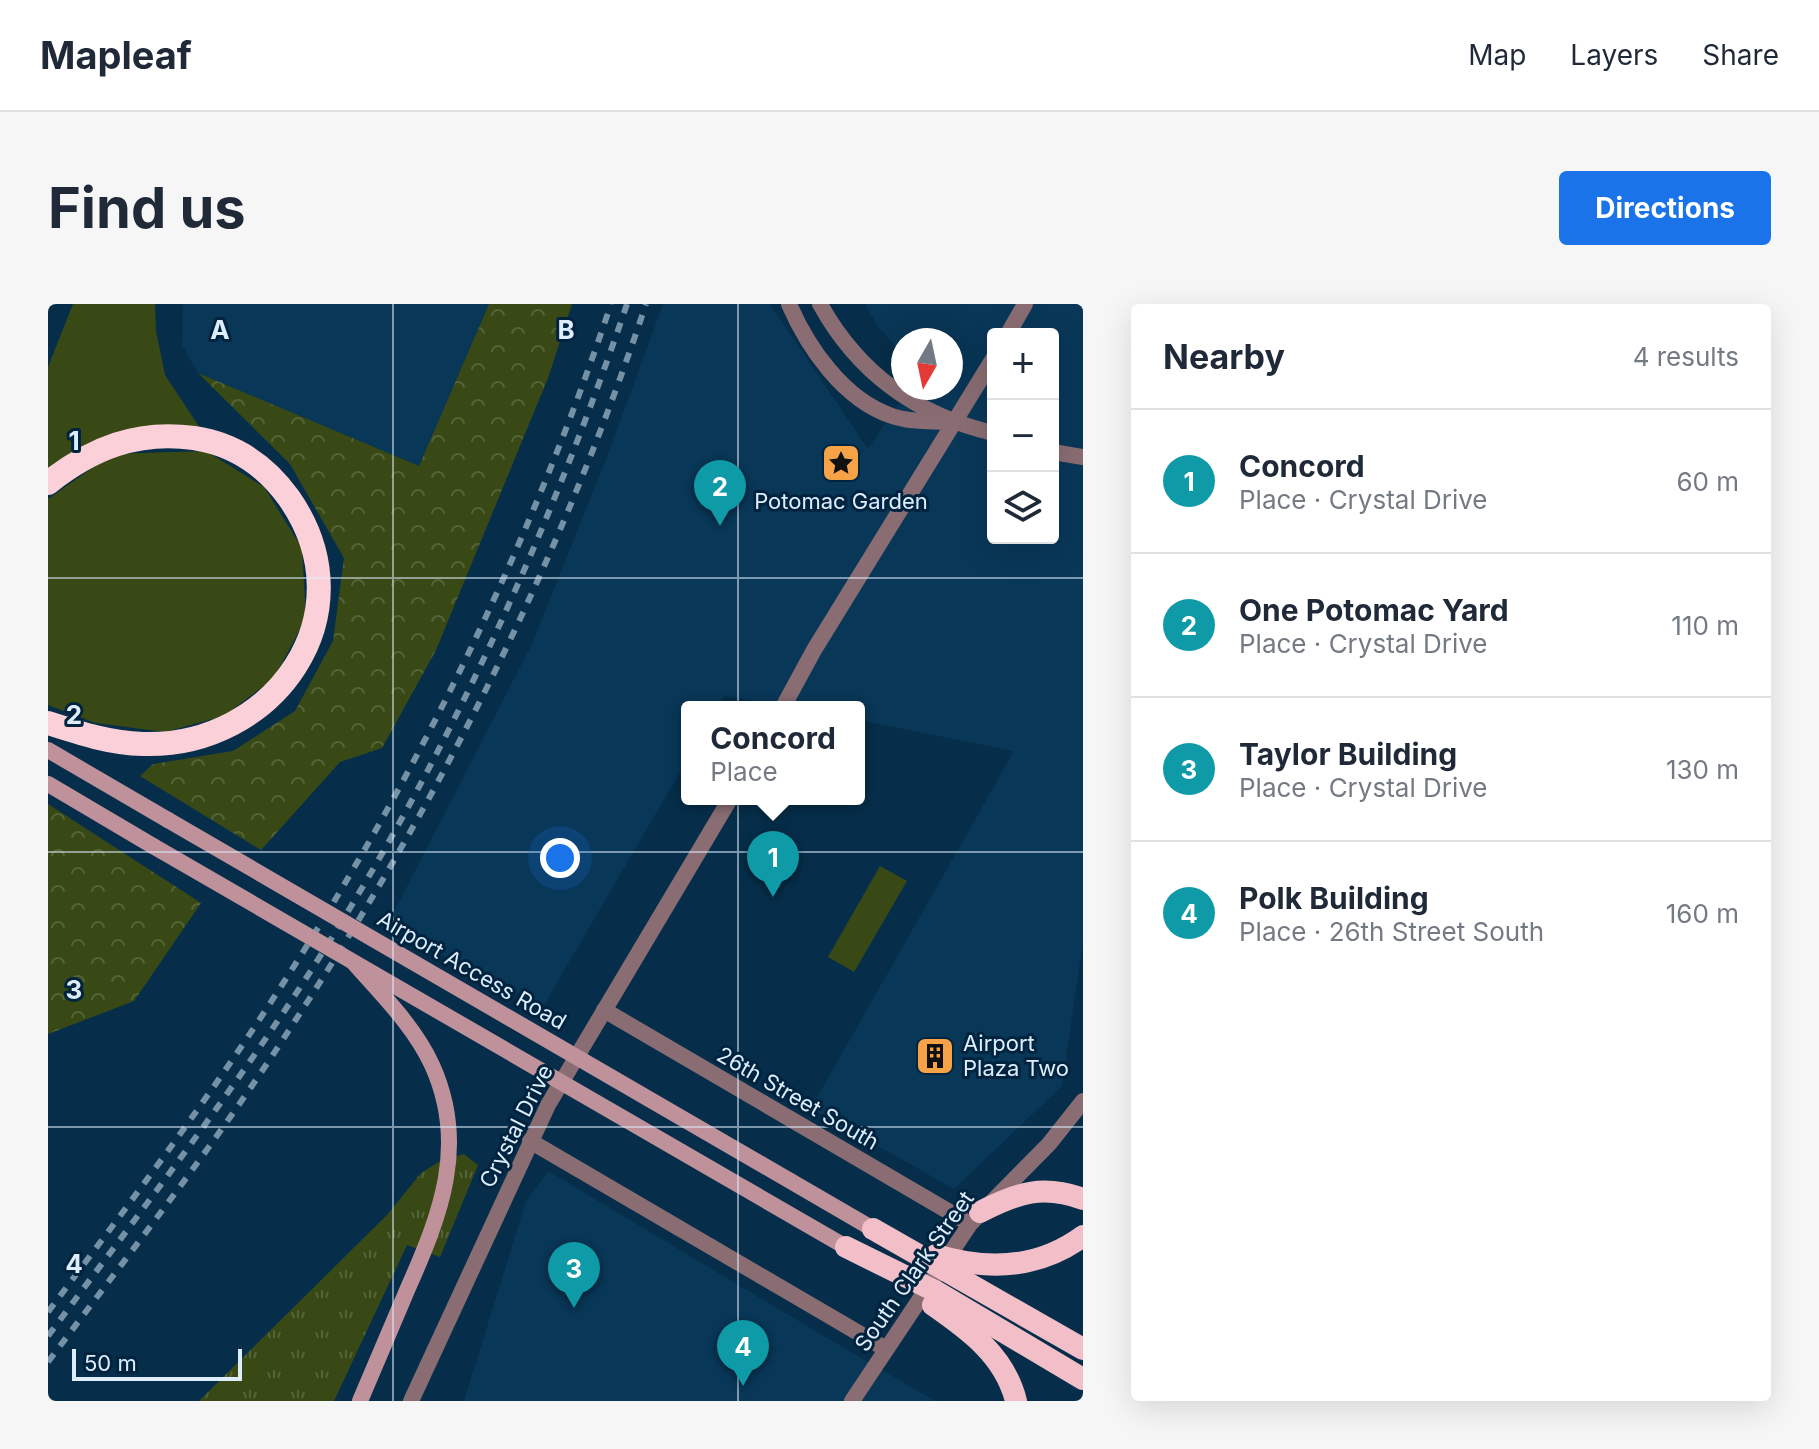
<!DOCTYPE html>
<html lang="en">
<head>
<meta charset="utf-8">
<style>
  body { margin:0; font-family:Inter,sans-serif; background:#f6f6f7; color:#1f2937 }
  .controls { position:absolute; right:24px; top:24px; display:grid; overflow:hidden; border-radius:8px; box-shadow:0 8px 32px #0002 }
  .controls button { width:72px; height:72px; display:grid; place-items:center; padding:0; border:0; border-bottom:2px solid #e0e1e3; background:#fff; color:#1f2937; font:40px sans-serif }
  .compass { position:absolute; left:843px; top:24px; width:72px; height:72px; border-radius:50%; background:#fff; box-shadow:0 8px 32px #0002; rotate:189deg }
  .scale { position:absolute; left:24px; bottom:20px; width:170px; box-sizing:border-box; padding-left:8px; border:4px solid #deedfb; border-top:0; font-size:22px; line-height:28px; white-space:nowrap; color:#deedfb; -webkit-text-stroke:6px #00243f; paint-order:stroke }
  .you { position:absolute; left:512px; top:554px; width:28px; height:28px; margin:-20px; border:6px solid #fff; border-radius:50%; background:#1a73e8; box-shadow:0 0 0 12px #1a73e833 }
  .badge { display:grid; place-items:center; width:52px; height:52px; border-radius:50%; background:#1a73e8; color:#fff; font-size:26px; font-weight:700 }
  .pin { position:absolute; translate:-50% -66px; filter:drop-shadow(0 2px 4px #0008) }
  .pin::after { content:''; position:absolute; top:42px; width:28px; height:24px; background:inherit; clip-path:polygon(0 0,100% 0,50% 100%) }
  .popup { position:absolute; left:633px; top:397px; width:184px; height:104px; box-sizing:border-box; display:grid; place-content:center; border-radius:8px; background:#fff; filter:drop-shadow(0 2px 6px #0005); font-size:26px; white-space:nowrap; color:#747a83 }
  .popup b { font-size:30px; color:#1f2937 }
  .popup::after { content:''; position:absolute; left:50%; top:100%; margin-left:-16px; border:16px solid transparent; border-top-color:#fff }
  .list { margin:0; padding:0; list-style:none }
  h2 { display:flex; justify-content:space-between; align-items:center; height:104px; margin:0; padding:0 32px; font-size:34px }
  h2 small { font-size:26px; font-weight:400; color:#747a83 }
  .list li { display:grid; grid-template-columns:52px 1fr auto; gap:24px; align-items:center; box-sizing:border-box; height:144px; padding:0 32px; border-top:2px solid #e0e1e3 }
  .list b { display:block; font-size:30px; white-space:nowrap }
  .list p { margin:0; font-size:26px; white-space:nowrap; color:#747a83 }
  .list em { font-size:26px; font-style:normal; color:#747a83 }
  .icon { flex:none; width:44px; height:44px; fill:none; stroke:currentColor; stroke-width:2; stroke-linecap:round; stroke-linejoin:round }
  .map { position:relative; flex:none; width:1035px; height:1097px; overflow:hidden; border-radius:8px }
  header { display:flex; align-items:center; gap:48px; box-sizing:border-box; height:112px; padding:0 40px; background:#fff; border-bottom:2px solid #e0e1e3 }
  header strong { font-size:38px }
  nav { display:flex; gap:44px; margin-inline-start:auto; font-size:28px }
  .intro { display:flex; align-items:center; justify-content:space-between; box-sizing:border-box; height:192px; padding:0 48px }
  h1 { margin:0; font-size:56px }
  .button { padding:20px 36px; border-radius:8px; background:#1a73e8; color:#fff; font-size:28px; font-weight:700 }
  main { display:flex; gap:48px; padding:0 48px }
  aside { flex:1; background:#fff; border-radius:8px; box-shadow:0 8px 32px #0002 }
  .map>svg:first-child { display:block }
</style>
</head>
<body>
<header>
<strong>Mapleaf</strong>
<nav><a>Map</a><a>Layers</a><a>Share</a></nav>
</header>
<div class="intro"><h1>Find us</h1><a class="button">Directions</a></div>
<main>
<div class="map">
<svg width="1035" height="1097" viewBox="0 0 1035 1097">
  <defs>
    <pattern id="forest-crowns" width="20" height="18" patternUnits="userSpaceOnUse" patternTransform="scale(2)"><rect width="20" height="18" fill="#394915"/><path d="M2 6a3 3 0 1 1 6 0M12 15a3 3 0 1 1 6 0" fill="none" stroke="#556438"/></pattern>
    <pattern id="park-tufts" width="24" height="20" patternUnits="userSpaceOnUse" patternTransform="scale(2)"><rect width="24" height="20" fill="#394915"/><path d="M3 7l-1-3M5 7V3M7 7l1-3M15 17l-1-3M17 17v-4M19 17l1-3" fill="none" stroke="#556438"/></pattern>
  </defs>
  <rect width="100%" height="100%" fill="#062e4a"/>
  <g fill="#093758" fill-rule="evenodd">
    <path d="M135 0H441L371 162 150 69 134 41Z"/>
    <path d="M615 0H722L820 145 855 93 856 84H903V36H855V51L829 21 817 0H1035V637L1014 782 906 885 763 804 966 447 811 416V403H745L676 392 670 403H639V456L496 701 338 623 484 340 559 153ZM945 30H1005V234H945Z"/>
    <path d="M500 867 779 1034 887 1097H416L478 897Z"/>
  </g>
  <g fill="#394915">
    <path d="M25 0H107L108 27 117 71 152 124 0 165V63Z"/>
    <path d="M158 147 216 183 254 244 258 314 226 374 176 412 117 428 47 419 0 401V195L64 150Z"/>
    <path d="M832 562 859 577 806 668 780 653Z"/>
  </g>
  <g fill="url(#forest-crowns)">
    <path d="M441 0H524L500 74 388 346 334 444 292 458 213 546 92 472 105 460 185 447 247 407 285 337 296 254 242 160 150 69 371 162Z"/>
    <path d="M0 500 153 599 86 697 0 730Z"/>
  </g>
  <path fill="url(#park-tufts)" d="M416 850 430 861 392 953 359 941 286 1097H151L340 910 373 869 394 856Z"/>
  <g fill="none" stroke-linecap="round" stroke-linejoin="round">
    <g stroke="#896d72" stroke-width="16">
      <path d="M556 706 922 920"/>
      <path d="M482 837 838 1045"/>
    </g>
    <g stroke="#896d72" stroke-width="16">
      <path d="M741 0C760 44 796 96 844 112 861 118 881 117 899 118"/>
      <path d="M772 0C810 69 868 111 945 129"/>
      <path d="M960 30 977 0"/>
      <path d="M1005 148 1035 153"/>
      <path d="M735 403 766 346 945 55"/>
      <path d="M363 1097 500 801 682 495"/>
      <path d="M804 1097 922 920 1001 840 1035 797"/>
    </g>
    <g stroke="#bf919a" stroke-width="16">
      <path d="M0 446 120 516"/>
      <path d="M0 480 105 542"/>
      <path d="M306 659C334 691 366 722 384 761 420 840 393 910 360 984 344 1022 328 1059 312 1097"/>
    </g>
    <path stroke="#f2bec8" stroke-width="22" d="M932 908C969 889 995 880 1035 895"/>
    <path stroke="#fbd0d8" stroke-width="24" d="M0 179C44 144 90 126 146 134 186 140 218 162 241 194 322 310 226 444 95 440 61 439 31 429 0 419"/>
    <g stroke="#7591a5" stroke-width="6" stroke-dasharray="10 10" stroke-linecap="butt">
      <path d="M0 1008C75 908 151 808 219 704 363 485 480 248 563 0"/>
      <path d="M0 1032C78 927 158 823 231 715 380 495 494 250 579 0"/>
      <path d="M0 1058C83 947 170 837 245 720 392 496 513 255 598 0"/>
    </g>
    <g stroke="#bf919a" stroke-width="16">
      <path d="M120 516 825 925"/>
      <path d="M105 542 798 943"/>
    </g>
    <g stroke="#f2bec8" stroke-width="22">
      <path d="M825 925 1035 1045"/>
      <path d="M798 943 887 987 1035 1075"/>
      <path d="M888 951C940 967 990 965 1035 932"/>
      <path d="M885 1001C921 1026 957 1052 968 1097"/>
    </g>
  </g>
  <path fill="none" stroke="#deedfb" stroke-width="2" stroke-opacity="0.55" d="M345 0V1097M690 0V1097M0 274H1035M0 548H1035M0 823H1035"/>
  <defs>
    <symbol id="sight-square" viewBox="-11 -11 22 22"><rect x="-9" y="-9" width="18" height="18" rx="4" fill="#f6a247" stroke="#00243f"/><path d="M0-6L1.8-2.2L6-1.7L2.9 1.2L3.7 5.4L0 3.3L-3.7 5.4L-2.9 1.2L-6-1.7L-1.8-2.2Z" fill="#111"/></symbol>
    <symbol id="building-square" viewBox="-11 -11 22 22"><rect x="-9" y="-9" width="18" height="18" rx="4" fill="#f6a247" stroke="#00243f"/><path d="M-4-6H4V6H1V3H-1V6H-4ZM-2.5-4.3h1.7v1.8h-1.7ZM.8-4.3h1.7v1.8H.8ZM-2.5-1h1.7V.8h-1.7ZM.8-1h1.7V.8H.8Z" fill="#111"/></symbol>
  </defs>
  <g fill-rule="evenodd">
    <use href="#sight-square" x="771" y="137" width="44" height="44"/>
    <use href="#building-square" x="865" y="730" width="44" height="44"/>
  </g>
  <g text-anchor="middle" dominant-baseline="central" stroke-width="6" stroke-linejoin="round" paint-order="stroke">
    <g font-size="22" fill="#deedfb" stroke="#00243f">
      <text x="793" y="197">Potomac Garden</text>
      <text x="915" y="739" text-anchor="start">Airport<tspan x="915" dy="25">Plaza Two</tspan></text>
    </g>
    <g font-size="22" fill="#deedfb" stroke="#00243f">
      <text transform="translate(424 666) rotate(30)">Airport Access Road</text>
      <text transform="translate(750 794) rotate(30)">26th Street South</text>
      <text transform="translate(468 822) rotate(-63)">Crystal Drive</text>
      <text transform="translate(866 967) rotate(-55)">South Clark Street</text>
    </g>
  </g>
  <g font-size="26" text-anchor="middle" font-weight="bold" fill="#deedfb" stroke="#00243f" stroke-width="6" stroke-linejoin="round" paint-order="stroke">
    <text x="172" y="35">A</text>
    <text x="518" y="35">B</text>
    <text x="26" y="146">1</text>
    <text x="26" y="420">2</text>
    <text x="26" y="695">3</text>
    <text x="26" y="969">4</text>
  </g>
</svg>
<div class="controls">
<button>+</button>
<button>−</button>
<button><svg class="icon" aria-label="layers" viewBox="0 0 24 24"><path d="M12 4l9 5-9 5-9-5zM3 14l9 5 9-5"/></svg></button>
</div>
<svg class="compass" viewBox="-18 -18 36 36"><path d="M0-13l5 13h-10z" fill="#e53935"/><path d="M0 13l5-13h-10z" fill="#747a83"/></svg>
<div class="scale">50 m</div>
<div class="you"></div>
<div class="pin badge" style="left:725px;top:593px;background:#0f9aa8">1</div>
<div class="popup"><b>Concord</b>Place</div>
<div class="pin badge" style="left:672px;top:222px;background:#0f9aa8">2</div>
<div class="pin badge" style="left:526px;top:1004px;background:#0f9aa8">3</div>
<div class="pin badge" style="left:695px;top:1082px;background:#0f9aa8">4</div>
</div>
<aside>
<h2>Nearby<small>4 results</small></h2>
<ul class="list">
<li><span class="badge" style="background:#0f9aa8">1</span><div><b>Concord</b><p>Place · Crystal Drive</p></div><em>60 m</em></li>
<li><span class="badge" style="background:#0f9aa8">2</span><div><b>One Potomac Yard</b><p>Place · Crystal Drive</p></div><em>110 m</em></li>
<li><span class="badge" style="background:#0f9aa8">3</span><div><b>Taylor Building</b><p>Place · Crystal Drive</p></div><em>130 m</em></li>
<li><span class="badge" style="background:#0f9aa8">4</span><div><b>Polk Building</b><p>Place · 26th Street South</p></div><em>160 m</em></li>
</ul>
</aside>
</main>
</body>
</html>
